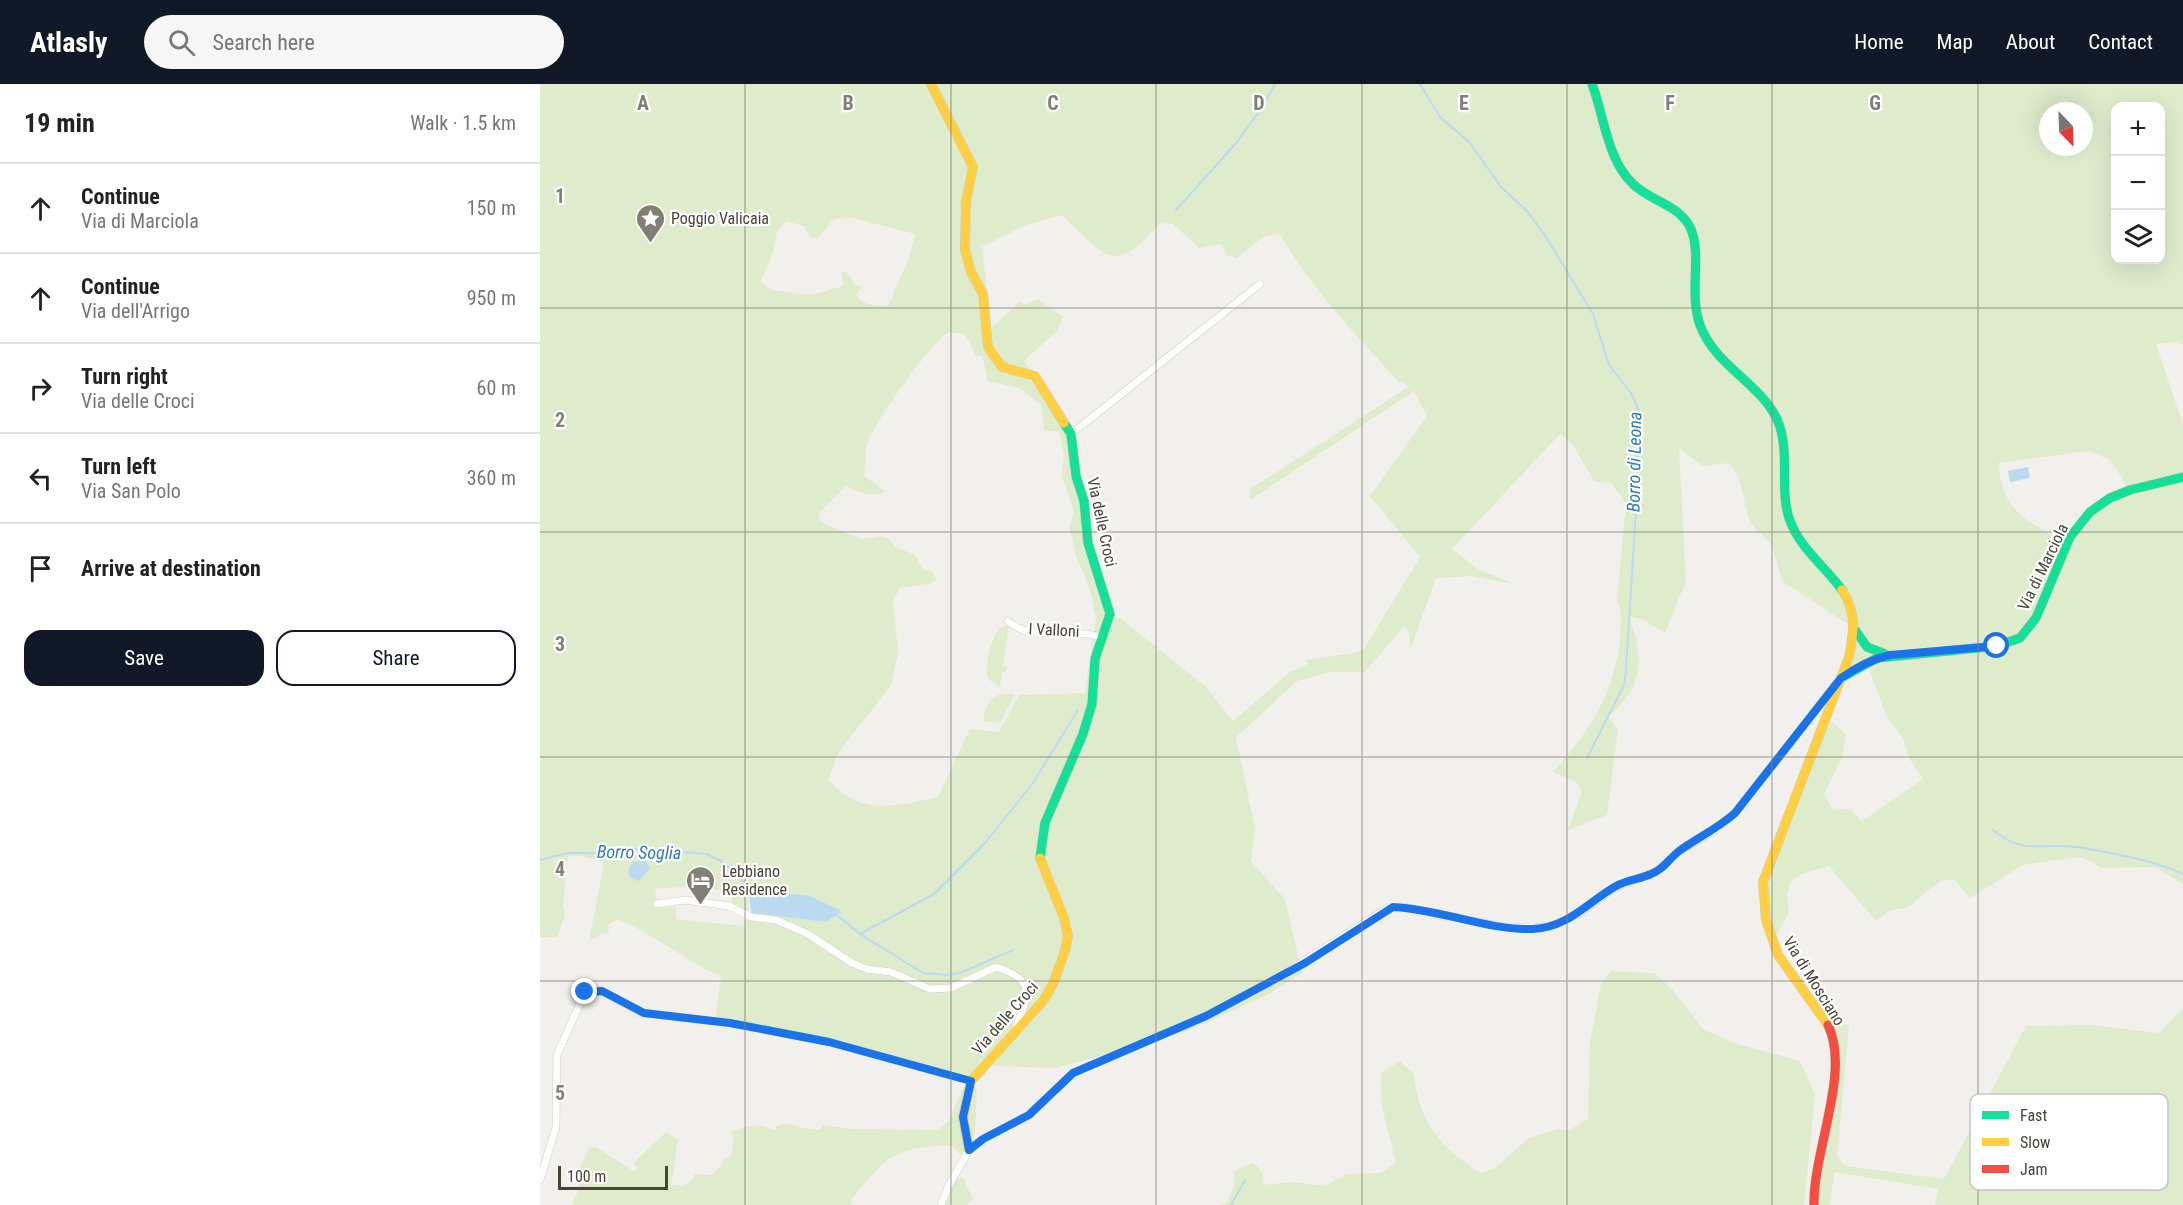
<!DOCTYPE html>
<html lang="en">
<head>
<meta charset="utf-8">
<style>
  body { margin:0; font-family:"Roboto Condensed",sans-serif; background:#f6f6f6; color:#222 }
  .controls { position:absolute; right:18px; top:18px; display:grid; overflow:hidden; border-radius:12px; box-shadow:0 6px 24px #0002 }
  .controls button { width:54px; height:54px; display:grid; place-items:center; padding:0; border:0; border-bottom:2px solid #e0e0e0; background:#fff; color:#222; font:30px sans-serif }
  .compass { position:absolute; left:1499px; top:18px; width:54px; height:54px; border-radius:50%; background:#fff; box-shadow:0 6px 24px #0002; rotate:157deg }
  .scale { position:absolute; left:18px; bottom:15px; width:110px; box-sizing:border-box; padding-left:6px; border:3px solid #484237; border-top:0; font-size:16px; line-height:21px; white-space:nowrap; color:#484237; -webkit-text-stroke:4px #fff; paint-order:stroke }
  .stop { position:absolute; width:18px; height:18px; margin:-14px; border:4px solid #1a73e8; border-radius:50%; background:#fff }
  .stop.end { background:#1a73e8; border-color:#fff; box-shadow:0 2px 6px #0008 }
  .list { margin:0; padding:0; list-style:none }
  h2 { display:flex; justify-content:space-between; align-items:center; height:78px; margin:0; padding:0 24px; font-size:26px }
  h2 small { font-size:20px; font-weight:400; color:#767676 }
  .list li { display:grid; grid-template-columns:39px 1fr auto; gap:18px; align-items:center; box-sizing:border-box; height:90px; padding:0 24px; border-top:2px solid #e0e0e0 }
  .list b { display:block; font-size:22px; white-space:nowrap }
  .list p { margin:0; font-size:20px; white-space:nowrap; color:#767676 }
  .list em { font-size:20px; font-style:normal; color:#767676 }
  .actions { display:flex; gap:12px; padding:18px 24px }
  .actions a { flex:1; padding:14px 0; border:2px solid #111827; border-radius:18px; text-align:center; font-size:21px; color:#111827 }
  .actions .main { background:#111827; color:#fff }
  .icon { flex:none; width:33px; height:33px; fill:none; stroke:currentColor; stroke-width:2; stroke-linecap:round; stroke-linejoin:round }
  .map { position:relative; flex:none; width:1643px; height:1121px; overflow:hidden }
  header { display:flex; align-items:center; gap:36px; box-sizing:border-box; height:84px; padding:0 30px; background:#111827; color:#fff }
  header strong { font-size:28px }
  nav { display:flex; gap:33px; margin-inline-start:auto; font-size:21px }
  .search { width:420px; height:54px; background:#f6f6f6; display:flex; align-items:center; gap:15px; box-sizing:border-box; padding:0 21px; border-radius:33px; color:#767676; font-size:22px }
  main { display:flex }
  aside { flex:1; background:#fff }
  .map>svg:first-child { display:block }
</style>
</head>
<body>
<header>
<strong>Atlasly</strong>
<div class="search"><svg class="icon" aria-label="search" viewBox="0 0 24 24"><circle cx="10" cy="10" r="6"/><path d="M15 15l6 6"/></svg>Search here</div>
<nav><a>Home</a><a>Map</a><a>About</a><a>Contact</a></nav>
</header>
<main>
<aside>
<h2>19 min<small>Walk · 1.5 km</small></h2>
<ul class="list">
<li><svg class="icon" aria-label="ahead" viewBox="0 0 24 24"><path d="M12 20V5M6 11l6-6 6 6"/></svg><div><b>Continue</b><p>Via di Marciola</p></div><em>150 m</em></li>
<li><svg class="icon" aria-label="ahead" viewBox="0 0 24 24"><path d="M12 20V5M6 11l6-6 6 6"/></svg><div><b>Continue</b><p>Via dell'Arrigo</p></div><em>950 m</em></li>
<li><svg class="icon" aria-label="right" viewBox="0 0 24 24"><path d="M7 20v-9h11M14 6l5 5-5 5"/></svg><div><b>Turn right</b><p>Via delle Croci</p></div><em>60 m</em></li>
<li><svg class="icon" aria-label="left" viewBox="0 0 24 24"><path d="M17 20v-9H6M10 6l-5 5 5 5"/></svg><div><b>Turn left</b><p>Via San Polo</p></div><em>360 m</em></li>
<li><svg class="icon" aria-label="arrive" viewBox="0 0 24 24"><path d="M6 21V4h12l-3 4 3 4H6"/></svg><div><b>Arrive at destination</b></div></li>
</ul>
<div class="actions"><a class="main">Save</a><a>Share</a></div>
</aside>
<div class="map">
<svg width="1643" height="1121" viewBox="0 0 1643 1121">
  <rect width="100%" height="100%" fill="#f1f0ec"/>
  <g fill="#deeccc" fill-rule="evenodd">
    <path d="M0 0H1643V261L1635 258 1616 260 1643 341V800L1615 783 1560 784 1553 778 1538 773 1483 781 1430 814 1415 796H1401L1367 824 1350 826 1336 837 1289 782 1261 790 1250 799 1247 812 1249 828 1232 858 1223 798 1286 632 1306 651 1302 673 1284 710 1292 724 1311 726 1322 737 1383 695 1369 674 1363 654 1346 632 1327 579 1301 594 1315 545 1242 497 1232 461 1210 439 1199 394 1190 379 1163 382 1139 364 1146 497 1125 549 1104 536 1089 532C1104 575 1105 602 1068 633L1078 645 1067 731 1028 746 1042 708 1036 698 1013 688C1057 639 1082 596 1081 528 1081 523 1077 521 1077 516L1086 420 1072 400 1054 397 1033 361 1020 350 912 465 938 485 974 500 932 492 896 494 870 567 869 547 864 542 825 588H791L757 597 696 653 715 745 711 777 745 815 762 889 725 912 645 948 516 984 451 982 438 997H431L289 958 175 938 181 893C145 876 114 850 77 835L68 841 69 850 63 849 49 857 64 779 39 771 28 773 23 821 25 831 17 853H0ZM1576 22H1620V176H1576ZM1508 27H1544V63H1508ZM521 131C568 173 572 194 621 138L633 140 659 164 682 160 687 172 697 174 723 153 740 150C771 205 815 250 858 297L870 302 710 405V416L874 307 887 332 830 412 880 473 824 565 815 569 766 576 768 580 750 588 693 637 666 603 581 535 570 530 547 459 526 339 484 277 518 246 523 233 498 215 486 221 480 218 451 244 442 163 486 141ZM313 134 375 150 370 172 348 222C336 221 322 222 316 211L322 203 316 201 305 187 301 189 303 202 275 210H261L233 206 220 198 233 169 237 148 246 137 264 142 270 153 278 154 294 135ZM409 248 425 250 436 272H442L448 297 480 304 501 321 504 346 519 348 524 370 522 394 534 426 530 444 536 472 550 505 556 533 545 609 479 611 459 648 430 645 398 713C355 722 320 733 288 695L299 668 351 601 358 570 353 517 360 504 389 500 397 496 392 488 383 485 375 471 356 463 349 455 341 452 321 455 281 438 278 430 306 402C319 408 331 415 345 407L324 392C326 382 324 369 327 360 333 340 392 257 409 248ZM1549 367 1570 376 1590 406 1550 428 1527 460C1486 435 1464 431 1458 379ZM142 803 187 806V809L192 810 191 818H186L207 829 204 842 136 835V823L118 824 115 805ZM210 807 270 812 300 826 285 838 211 829 208 827Z"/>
    <path d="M469 541 463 582H467L466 588H462L460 603 448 595C444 581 451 558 458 545Z"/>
    <path d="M461 610H475L460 639 444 637C442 626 450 614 461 610Z"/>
    <path d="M1071 887 1114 889 1132 905 1164 946 1197 960 1260 977 1275 1011 1264 1121H679L687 1118 694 1103V1087L712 1079C723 1085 724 1090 722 1101L753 1098 785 1102 806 1090 841 1089 856 1078C849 1048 837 1019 842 988L860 977 874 990C878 1037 901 1065 941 1089L955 1084 989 1054 1018 1045 1029 1046 1048 1035 1050 959 1061 900Z"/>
    <path d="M1643 924V1121H1395L1398 1105 1294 1088 1290 1121H1274L1292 998 1290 944 1309 940 1297 1073 1305 1082 1404 1095 1486 942 1551 941 1619 949Z"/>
    <path d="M430 1002 437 1006 435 1050 425 1073 410 1061C352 1064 345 1073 310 1118L314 1121H32L38 1107 40 1084 49 1064 56 1063 95 1088 97 1084 93 1079 126 1048 138 1056 131 1101C144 1102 149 1101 155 1090L171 1091 181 1082 183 1076 191 1072 194 1056 191 1048C209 1040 217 1039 236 1047V1042C251 1035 263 1048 280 1045L283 1041 312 1045 397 1046 409 1037 421 1007Z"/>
    <path d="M423 1094 433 1115 427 1121H403L415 1095Z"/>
  </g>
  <g fill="#bbdaf0">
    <path d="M1488 383 1490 394 1470 398 1468 387Z"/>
    <path d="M99 777H106L110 784 99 797 90 794 88 786 93 778Z"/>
    <path d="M213 806 270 812 300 826 301 829 285 838 211 829 209 809Z"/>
  </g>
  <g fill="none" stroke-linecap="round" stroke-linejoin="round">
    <g stroke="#bbdaf0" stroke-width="2">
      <path d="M880 0 900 33 930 59 961 103 987 127 1004 150 1053 230 1069 281 1091 309 1098 325 1096 426 1086 586 1084 601 1047 674"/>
      <path d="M636 126 697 58 720 26 735 0"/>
      <path d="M1453 746C1485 772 1500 758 1536 763 1572 769 1609 775 1643 790"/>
      <path d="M0 776 28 769H66L99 765 167 770 181 777 202 797 235 809"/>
      <path d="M298 832 320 850 383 889 407 891 420 889 473 866"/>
      <path d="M320 850 394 810 445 759 493 699 538 626"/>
      <path d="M691 1121 705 1096"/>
    </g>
    <defs>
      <g id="street">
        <path d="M531 350 720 200"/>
        <path d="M468 537C491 559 535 542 562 554"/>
        <path d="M117 820 145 816 189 822 211 833 236 836 268 850 312 879 327 885 351 888 390 905 411 904 456 883C497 896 488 910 476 944"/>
        <path d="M0 1096 16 1043 17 971 45 908 62 907 103 929 190 939 289 958 431 997"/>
        <path d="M401 1121 408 1103 429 1066 443 1055 488 1031 533 989 666 932 736 895 843 827 853 823H864L964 843H1009L1040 829 1075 803 1112 790 1138 768 1175 746 1195 729 1296 600"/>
      </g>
      <g id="fast">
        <path d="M1052 0C1064 31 1067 76 1093 100 1110 117 1138 120 1150 143 1163 171 1148 207 1160 241 1175 282 1219 298 1237 335 1251 367 1239 402 1249 434 1259 464 1284 481 1302 506"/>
        <path d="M1316 547 1327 563 1345 570"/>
        <path d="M1301 594 1337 574 1457 562 1480 554 1496 534 1530 453 1550 428 1570 414 1590 406 1643 393"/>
        <path d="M500 774 505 739 543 650 552 620 555 575 570 530 548 459 544 417 536 392 531 350 524 339"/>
      </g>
      <g id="slow">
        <path d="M391 0 433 83 426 118 425 166 431 188 443 210 448 263 462 283 495 292 524 339"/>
        <path d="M1288 941 1238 871 1226 836 1223 798 1309 573C1314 548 1317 528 1302 506"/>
        <path d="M429 1066 423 1033 431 997 503 917 513 900 525 867 528 852 524 834 500 774"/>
      </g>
      <path id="jam" d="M1274 1121C1273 1067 1311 988 1288 941"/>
    </defs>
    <use href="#street" stroke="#cfcec9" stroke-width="8"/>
    <use href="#fast" stroke="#d1cdc3" stroke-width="10"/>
    <use href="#slow" stroke="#d1cdc3" stroke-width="10"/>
    <use href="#jam" stroke="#d1cdc3" stroke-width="10"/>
    <use href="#street" stroke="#fdfdfc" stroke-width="7"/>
    <use href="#fast" stroke="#16e098" stroke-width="9"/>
    <use href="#slow" stroke="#ffcf43" stroke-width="9"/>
    <use href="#jam" stroke="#f24e42" stroke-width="9"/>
  </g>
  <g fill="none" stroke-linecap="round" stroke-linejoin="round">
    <path stroke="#1a73e8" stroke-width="8" d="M45 908 62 907 104 929 190 939 289 958 431 997 423 1033 429 1066 443 1055 489 1031 533 989 666 932 765 879 853 823C900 825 945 846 992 845 1028 844 1048 818 1076 802 1087 796 1100 795 1111 790 1123 786 1129 775 1139 767 1157 754 1177 745 1195 729L1301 594C1317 583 1332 575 1350 571L1457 562"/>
  </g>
  <path fill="none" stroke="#837f76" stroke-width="1.5" stroke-opacity="0.55" d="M205 0V1121M411 0V1121M616 0V1121M822 0V1121M1027 0V1121M1232 0V1121M1438 0V1121M0 224H1643M0 448H1643M0 673H1643M0 897H1643"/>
  <defs>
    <symbol id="sight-pin" viewBox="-11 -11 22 30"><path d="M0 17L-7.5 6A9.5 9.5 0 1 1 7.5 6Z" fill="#837f76" stroke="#fff"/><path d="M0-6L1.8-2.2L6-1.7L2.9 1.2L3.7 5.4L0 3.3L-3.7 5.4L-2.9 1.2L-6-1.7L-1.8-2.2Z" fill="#fff"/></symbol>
    <symbol id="hotel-pin" viewBox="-11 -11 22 30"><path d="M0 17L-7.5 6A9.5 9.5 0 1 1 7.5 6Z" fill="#837f76" stroke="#fff"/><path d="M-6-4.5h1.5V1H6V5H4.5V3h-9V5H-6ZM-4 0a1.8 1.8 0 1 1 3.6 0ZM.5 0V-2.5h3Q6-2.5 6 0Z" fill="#fff"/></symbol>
  </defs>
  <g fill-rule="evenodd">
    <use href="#sight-pin" x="94" y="118" width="33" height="45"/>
    <use href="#hotel-pin" x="144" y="780" width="33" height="45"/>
  </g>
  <g text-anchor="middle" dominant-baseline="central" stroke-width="4.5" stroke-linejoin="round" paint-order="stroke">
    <g font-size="16" fill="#484237" stroke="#fff" text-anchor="start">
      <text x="131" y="134">Poggio Valicaia</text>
      <text x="182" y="787">Lebbiano<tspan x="182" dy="18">Residence</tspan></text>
    </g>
    <g font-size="16" fill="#484237" stroke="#fff">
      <text transform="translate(562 438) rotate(78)">Via delle Croci</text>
      <text transform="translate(1503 483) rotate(-64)">Via di Marciola</text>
      <text transform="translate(514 546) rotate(3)">I Valloni</text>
      <text transform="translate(1274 897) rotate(58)">Via di Mosciano</text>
      <text transform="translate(465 934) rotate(-49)">Via delle Croci</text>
    </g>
    <g font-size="18" font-style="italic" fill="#2d7bb7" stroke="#fff">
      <text transform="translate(1094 378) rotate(-89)">Borro di Leona</text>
      <text transform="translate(99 768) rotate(1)">Borro Soglia</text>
    </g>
  </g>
  <rect x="1430" y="1010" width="198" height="96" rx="9" fill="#fff" stroke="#c8c6c3" stroke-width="1.5"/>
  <rect x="1442" y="1027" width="27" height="8" fill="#16e098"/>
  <rect x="1442" y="1054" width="27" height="8" fill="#ffcf43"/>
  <rect x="1442" y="1081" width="27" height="8" fill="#f24e42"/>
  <g font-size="16" fill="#484237">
    <text x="1480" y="1037">Fast</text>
    <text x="1480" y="1064">Slow</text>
    <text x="1480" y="1091">Jam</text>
  </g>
  <g font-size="20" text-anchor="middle" font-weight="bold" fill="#837f76" stroke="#fff" stroke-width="4.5" stroke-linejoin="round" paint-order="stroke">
    <text x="103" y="26">A</text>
    <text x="308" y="26">B</text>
    <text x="513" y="26">C</text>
    <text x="719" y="26">D</text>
    <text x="924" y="26">E</text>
    <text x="1130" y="26">F</text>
    <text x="1335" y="26">G</text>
    <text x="20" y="119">1</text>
    <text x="20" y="343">2</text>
    <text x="20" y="567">3</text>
    <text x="20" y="792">4</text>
    <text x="20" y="1016">5</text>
  </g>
</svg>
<div class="controls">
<button>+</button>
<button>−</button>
<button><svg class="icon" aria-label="layers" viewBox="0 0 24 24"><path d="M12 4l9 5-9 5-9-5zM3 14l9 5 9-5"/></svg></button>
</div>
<svg class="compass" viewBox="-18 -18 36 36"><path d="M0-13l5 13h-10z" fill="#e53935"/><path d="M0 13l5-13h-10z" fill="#767676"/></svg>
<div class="scale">100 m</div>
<div class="stop" style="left:1457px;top:562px"></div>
<div class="stop end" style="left:45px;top:908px"></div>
</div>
</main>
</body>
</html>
